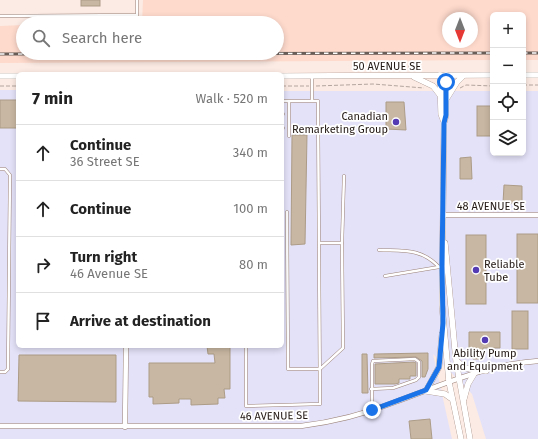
<!DOCTYPE html>
<html lang="en">
<head>
<meta charset="utf-8">
<style>
  body { margin:0; font-family:"Fira Sans",sans-serif; background:#f2f2f2; color:#222 }
  .controls { position:absolute; right:12px; top:12px; display:grid; overflow:hidden; border-radius:6px; box-shadow:0 2px 6px #0003 }
  .controls button { width:36px; height:36px; display:grid; place-items:center; padding:0; border:0; border-bottom:1px solid #e0e0e0; background:#fff; color:#222; font:20px sans-serif }
  .compass { position:absolute; left:442px; top:12px; width:36px; height:36px; border-radius:50%; background:#fff; box-shadow:0 2px 6px #0003; rotate:180deg }
  .stop { position:absolute; width:12px; height:12px; margin:-9px; border:3px solid #1a73e8; border-radius:50%; background:#fff }
  .stop.end { background:#1a73e8; border-color:#fff; box-shadow:0 1px 4px #0008 }
  .list { margin:0; padding:0; list-style:none }
  h2 { display:flex; justify-content:space-between; align-items:center; height:52px; margin:0; padding:0 16px; font-size:17px }
  h2 small { font-size:13px; font-weight:400; color:#767676 }
  .list li { display:grid; grid-template-columns:26px 1fr auto; gap:12px; align-items:center; box-sizing:border-box; height:56px; padding:0 16px; border-top:1px solid #e0e0e0 }
  .list b { display:block; font-size:15px; white-space:nowrap }
  .list p { margin:0; font-size:13px; white-space:nowrap; color:#767676 }
  .list em { font-size:13px; font-style:normal; color:#767676 }
  .icon { flex:none; width:22px; height:22px; fill:none; stroke:currentColor; stroke-width:2; stroke-linecap:round; stroke-linejoin:round }
  .map { position:relative; flex:none; width:538px; height:439px; overflow:hidden }
  .search { position:absolute; background:#fff; box-shadow:0 2px 6px #0003; left:16px; top:16px; width:268px; height:44px; display:flex; align-items:center; gap:10px; box-sizing:border-box; padding:0 14px; border-radius:22px; color:#767676; font-size:15px }
  .panel { position:absolute; background:#fff; box-shadow:0 2px 6px #0003; left:16px; top:72px; width:268px; height:276px; border-radius:6px }
  .map>svg:first-child { display:block }
</style>
</head>
<body>
<div class="map">
<svg width="538" height="439" viewBox="0 0 538 439">
  <rect width="100%" height="100%" fill="#fcebe4"/>
  <path fill="#e4e2f8" d="M0 90H18V346H282V91H493V153H523V91H538V439H486L472 394 433 354 452 439H0Z"/>
  <path fill="#fedacc" fill-rule="evenodd" d="M143 0H538V60H523V15H493V60L0 63V26L23 25V53H277V23H142ZM448 18H472V42H448Z"/>
  <g fill="#c8b7a2" stroke="#ac9c87">
    <rect x="81" y="0" width="19" height="6"/>
    <rect x="0" y="100" width="17" height="28"/>
    <path d="M386 102H404L406 130 386 129Z"/>
    <rect x="477" y="106" width="16" height="30"/>
    <path d="M292 135H307L305 244 291 245Z"/>
    <path d="M471 157 472 179H460V158Z"/>
    <path d="M504 185 522 186V203H503Z"/>
    <rect x="517" y="234" width="21" height="69"/>
    <rect x="466" y="235" width="20" height="69"/>
    <rect x="512" y="311" width="16" height="38"/>
    <path d="M469 332H500V348H483V359H473V348H469Z"/>
    <path d="M207 346H230V389H224L225 398H218V404L191 405V399H179V403L153 404V397H149V363H215L214 354H208Z"/>
    <path d="M428 353V369L425 377H422V361L416 357 374 358V354Z"/>
    <path d="M362 354H367L368 393H362Z"/>
    <path d="M19 355H116V402L18 401Z"/>
    <path d="M414 362 416 363V376H410V379H399V383L395 384H375V364Z"/>
    <path d="M430 419 432 439H411L409 421Z"/>
  </g>
  <g fill="none" stroke-linecap="round" stroke-linejoin="round">
    <defs>
      <g id="service">
        <path d="M0 16 137 15V0"/>
        <path d="M312 101V76"/>
        <path d="M282 114H283"/>
        <path d="M282 128H283"/>
        <path d="M289 136V101"/>
        <path d="M0 169H5L10 175 8 369 5 372H0"/>
        <path d="M287 212 288 369H320L343 348 342 243H319"/>
        <path d="M342 243 344 176"/>
        <path d="M379 250C404 251 421 248 439 267"/>
        <path d="M385 276 439 267"/>
        <path d="M246 346V406L320 404 318 101H282"/>
        <path d="M371 389 393 388 416 380 419 377V362L415 359 373 361 372 364V409"/>
      </g>
      <g id="minor">
        <path d="M443 215H538"/>
        <path d="M0 426H301C333 422 365 414 395 402 442 385 488 364 538 361"/>
        <path d="M125 427 126 346"/>
      </g>
      <g id="tertiary">
        <path d="M440 75 441 114 444 122"/>
        <path d="M446 75V115L444 123 442 305 449 382 461 439"/>
        <path d="M523 75H538"/>
        <path d="M0 76H18"/>
        <path d="M282 76 493 75"/>
        <path d="M414 77 433 86 440 95"/>
        <path d="M447 98 457 82 463 76"/>
        <path d="M445 243 456 361 470 439"/>
        <path d="M442 334 439 367 426 391 445 394 452 399"/>
        <path d="M457 361 465 368 486 371"/>
        <path d="M464 399 468 384 474 374"/>
      </g>
    </defs>
    <use href="#service" stroke="#9a8177" stroke-width="3.5"/>
    <use href="#minor" stroke="#9a8177" stroke-width="5.5"/>
    <use href="#tertiary" stroke="#9a8177" stroke-width="6"/>
    <g stroke="#b4a59f" stroke-width="1" stroke-dasharray="4 2" stroke-linecap="butt">
      <path d="M409 69V63"/>
      <path d="M523 85H538"/>
      <path d="M0 86H18"/>
      <path d="M282 86H309"/>
      <path d="M316 86 373 84 424 88"/>
      <path d="M460 88 466 85 493 86"/>
    </g>
    <use href="#service" stroke="#fff" stroke-width="2.5"/>
    <use href="#minor" stroke="#fff" stroke-width="4.5"/>
    <use href="#tertiary" stroke="#fff" stroke-width="5.5"/>
    <defs>
      <g id="rail">
        <path d="M523 53H538"/>
        <path d="M0 54 493 53"/>
      </g>
    </defs>
    <use href="#rail" stroke="#6a5e59" stroke-width="3"/>
    <use href="#rail" stroke="#fff" stroke-width="1.5" stroke-dasharray="4.5" stroke-linecap="butt"/>
  </g>
  <g fill="none" stroke-linecap="round" stroke-linejoin="round">
    <path stroke="#1a73e8" stroke-width="5" d="M372 410 426 390 439 367 443 323 442 266 444 123 446 115V82"/>
  </g>
  <g fill="#553bb3" stroke="#fff" stroke-width="1.5">
    <circle cx="396" cy="122" r="4"/>
    <circle cx="476" cy="270" r="4"/>
    <circle cx="485" cy="340" r="4"/>
  </g>
  <g text-anchor="middle" dominant-baseline="central" stroke-width="3.5" stroke-linejoin="round" paint-order="stroke">
    <g font-size="11" fill="#221814" stroke="#fff">
      <text x="387" y="66">50 AVENUE SE</text>
      <text x="491" y="206">48 AVENUE SE</text>
      <text transform="translate(274 416) rotate(-1)">46 AVENUE SE</text>
    </g>
    <g font-size="11" fill="#221814" stroke="#fff" text-anchor="end">
      <text x="388" y="116">Canadian<tspan x="388" dy="13">Remarketing Group</tspan></text>
      <text x="484" y="264" text-anchor="start">Reliable<tspan x="484" dy="13">Tube</tspan></text>
      <text x="485" y="353" text-anchor="middle">Ability Pump<tspan x="485" dy="13">and Equipment</tspan></text>
    </g>
  </g>
</svg>
<div class="controls">
<button>+</button>
<button>−</button>
<button><svg class="icon" aria-label="locate" viewBox="0 0 24 24"><circle cx="12" cy="12" r="6"/><path d="M12 2v4M12 18v4M2 12h4M18 12h4"/></svg></button>
<button><svg class="icon" aria-label="layers" viewBox="0 0 24 24"><path d="M12 4l9 5-9 5-9-5zM3 14l9 5 9-5"/></svg></button>
</div>
<svg class="compass" viewBox="-18 -18 36 36"><path d="M0-13l5 13h-10z" fill="#e53935"/><path d="M0 13l5-13h-10z" fill="#767676"/></svg>
<div class="stop" style="left:446px;top:82px"></div>
<div class="stop end" style="left:372px;top:410px"></div>
<div class="search"><svg class="icon" aria-label="search" viewBox="0 0 24 24"><circle cx="10" cy="10" r="6"/><path d="M15 15l6 6"/></svg>Search here</div>
<section class="panel">
<h2>7 min<small>Walk · 520 m</small></h2>
<ul class="list">
<li><svg class="icon" aria-label="ahead" viewBox="0 0 24 24"><path d="M12 20V5M6 11l6-6 6 6"/></svg><div><b>Continue</b><p>36 Street SE</p></div><em>340 m</em></li>
<li><svg class="icon" aria-label="ahead" viewBox="0 0 24 24"><path d="M12 20V5M6 11l6-6 6 6"/></svg><div><b>Continue</b></div><em>100 m</em></li>
<li><svg class="icon" aria-label="right" viewBox="0 0 24 24"><path d="M7 20v-9h11M14 6l5 5-5 5"/></svg><div><b>Turn right</b><p>46 Avenue SE</p></div><em>80 m</em></li>
<li><svg class="icon" aria-label="arrive" viewBox="0 0 24 24"><path d="M6 21V4h12l-3 4 3 4H6"/></svg><div><b>Arrive at destination</b></div></li>
</ul>
</section>
</div>
</body>
</html>
